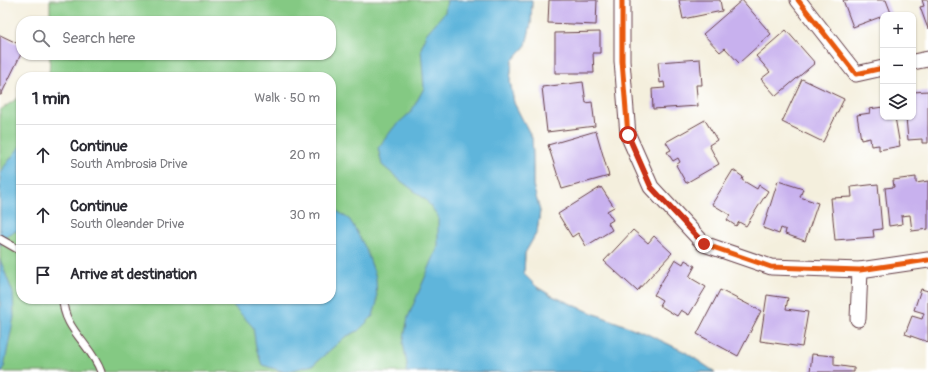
<!DOCTYPE html>
<html lang="en">
<head>
<meta charset="utf-8">
<style>
  body { margin:0; font-family:Pangolin,sans-serif; background:#f7f7f7; color:#2b2b33 }
  .controls { position:absolute; right:12px; top:12px; display:grid; overflow:hidden; border-radius:8px; box-shadow:0 1px 3px #0004 }
  .controls button { width:36px; height:36px; display:grid; place-items:center; padding:0; border:0; border-bottom:1px solid #e1e1e2; background:#fff; color:#2b2b33; font:20px sans-serif }
  .stop { position:absolute; width:12px; height:12px; margin:-9px; border:3px solid #c8321e; border-radius:50%; background:#fff }
  .stop.end { background:#c8321e; border-color:#fff; box-shadow:0 1px 4px #0008 }
  .list { margin:0; padding:0; list-style:none }
  h2 { display:flex; justify-content:space-between; align-items:center; height:52px; margin:0; padding:0 16px; font-size:17px }
  h2 small { font-size:13px; font-weight:400; color:#7c7c81 }
  .list li { display:grid; grid-template-columns:26px 1fr auto; gap:12px; align-items:center; box-sizing:border-box; height:60px; padding:0 16px; border-top:1px solid #e1e1e2 }
  .list b { display:block; font-size:15px; white-space:nowrap }
  .list p { margin:0; font-size:13px; white-space:nowrap; color:#7c7c81 }
  .list em { font-size:13px; font-style:normal; color:#7c7c81 }
  .icon { flex:none; width:22px; height:22px; fill:none; stroke:currentColor; stroke-width:2; stroke-linecap:round; stroke-linejoin:round }
  .map { position:relative; flex:none; width:928px; height:372px; overflow:hidden }
  .search { position:absolute; background:#fff; box-shadow:0 1px 3px #0004; left:16px; top:16px; width:320px; height:44px; display:flex; align-items:center; gap:10px; box-sizing:border-box; padding:0 14px; border-radius:16px; color:#7c7c81; font-size:15px }
  .panel { position:absolute; background:#fff; box-shadow:0 1px 3px #0004; left:16px; top:72px; width:320px; height:232px; border-radius:16px }
  .map>svg:first-child { display:block }
</style>
</head>
<body>
<div class="map">
<svg width="928" height="372" viewBox="0 0 928 372">
  <rect width="100%" height="100%" fill="#fff"/>
  <filter id="ink" filterUnits="userSpaceOnUse"><feTurbulence type="fractalNoise" baseFrequency=".025" numOctaves="2"/><feDisplacementMap in="SourceGraphic" scale="8" xChannelSelector="R" yChannelSelector="G"/><feConvolveMatrix kernelMatrix="1 2 1 2 8 2 1 2 1" color-interpolation-filters="sRGB"/></filter>
  <filter id="wash" filterUnits="userSpaceOnUse"><feTurbulence type="fractalNoise" baseFrequency=".012" numOctaves="4" result="noise"/><feDisplacementMap in="SourceGraphic" scale="16" xChannelSelector="R" yChannelSelector="G"/><feGaussianBlur stdDeviation="0.9" result="paint"/><feColorMatrix in="noise" values="0 0 0 0 0 0 0 0 0 0 0 0 0 0 0 0 0 1.4 0 .05"/><feComposite in="paint" operator="in"/></filter>
  <g filter="url(#wash)">
    <rect width="100%" height="100%" fill="#f4efdd"/>
    <path fill="#84c983" stroke="#677457" d="M50 0H532L531 23 526 45 512 61 510 81 514 103 532 138 533 156V186L540 211 537 232 525 253 524 274 537 287 550 295 592 313 645 333 685 352 715 372H0V110L21 96V299H331V77H48L49 76 50 55H331V21H50Z"/>
    <g fill="#5eb5db" stroke="#546a83">
      <path d="M447 0H532L531 23 526 45 512 61 510 81 514 103 532 138 533 156V186L540 211 537 232 525 253 524 274 537 287 550 295 592 313 645 333 685 352 715 372H406L407 364 403 343 408 317 438 247V216L425 199 401 181 382 165 378 148 394 127 411 112 424 88 421 49 426 34 445 12Z"/>
      <path d="M21 145V231L19 230 7 235 0 246V176L4 167Z"/>
      <path d="M331 211H337L350 220 365 247 376 277 377 302 373 316 358 331 345 337 313 365 285 372 262 365 256 348 253 327 227 299H331Z"/>
      <path d="M0 259 13 293 14 317 3 372H0Z"/>
    </g>
    <g id="blocks">
      <g fill="#c8b1ee">
        <path d="M549 0H597L596 25 548 23Z"/>
        <path d="M679 0H720L722 11 683 19Z"/>
        <path d="M742 0 771 34 739 63 725 48 720 52 703 34Z"/>
        <path d="M843 0H886L891 13 883 15V16L853 27Z"/>
        <path d="M922 0H928V29L920 7 924 6Z"/>
        <path d="M786 30 815 63 776 96 761 79 770 72 756 56Z"/>
        <path d="M600 32V53H593L594 73H555V33Z"/>
        <path d="M0 35 21 45V54L1 95H0Z"/>
        <path d="M700 59 702 85H696L698 106 653 109 652 89 665 88 664 82 660 83 658 62Z"/>
        <path d="M802 79 844 99 823 142 782 122Z"/>
        <path d="M583 82 586 103 592 102 595 126 547 132 542 87Z"/>
        <path d="M928 91V143H922V139L908 140 906 117H913V92Z"/>
        <path d="M883 107V117H895L900 146 879 150V145L871 146 870 138 861 140 857 115 870 113 869 109Z"/>
        <path d="M705 120 717 140 709 145 719 164 686 183 676 165 680 162 678 158 673 161 667 152 671 150 666 142Z"/>
        <path d="M596 131 609 176 562 189 548 145Z"/>
        <path d="M733 170 743 177 742 180 757 189 759 185 768 191 746 226 739 222 736 226 727 220 730 215 712 204Z"/>
        <path d="M916 177V183L928 181V229L912 231 910 215 901 216 902 224 889 226 885 188 894 187 893 180Z"/>
        <path d="M778 181 803 189 800 197 818 203 805 241 785 234 786 230 781 228 779 234 763 228Z"/>
        <path d="M878 184 882 229 873 230 874 237 835 240 831 198 852 197 851 187Z"/>
        <path d="M601 187 614 207 607 211 613 220 608 223 612 230 586 246 578 233 572 237 558 214Z"/>
        <path d="M633 230 648 243 654 236 672 253 637 291 604 261Z"/>
        <path d="M675 259 683 264 685 260 695 266 689 277 706 287 689 315 681 310 677 316 659 305 662 300 654 295Z"/>
        <path d="M921 289 928 291V342L905 334 912 316 922 319 924 313 914 310Z"/>
        <path d="M720 290 761 311 738 356 697 334Z"/>
        <path d="M767 295 788 298 786 309 808 312 802 347 760 341Z"/>
        <path d="M812 354 834 356V365L854 368V372H810Z"/>
      </g>
    </g>
  </g>
  <g filter="url(#ink)">
    <use href="#blocks" fill-opacity="0" stroke="#643e46" stroke-width="1"/>
    <g fill="none" stroke-linecap="round" stroke-linejoin="round">
      <defs>
        <g id="service">
          <path d="M0 239 21 251"/>
          <path d="M63 299C63 329 92 345 101 372"/>
        </g>
        <g id="minor">
          <path d="M622 0V61L628 135 651 187 704 244 771 267 860 270 928 260"/>
          <path d="M798 0 856 74 883 68"/>
          <path d="M913 62 928 59"/>
          <path d="M858 319 860 270"/>
        </g>
      </defs>
      <use href="#service" stroke="#643e46" stroke-width="9"/>
      <use href="#minor" stroke="#643e46" stroke-width="17"/>
      <use href="#service" stroke="#fff" stroke-width="7"/>
      <use href="#minor" stroke="#fff" stroke-width="15"/>
      <defs>
        <g id="cycleway">
          <path d="M622 0V61L628 135 651 187 704 244 771 267 860 270 928 260"/>
          <path d="M798 0 856 74 883 68"/>
        </g>
      </defs>
      <use href="#cycleway" stroke="#fff" stroke-width="8"/>
      <use href="#cycleway" stroke="#e8590c" stroke-width="5"/>
    </g>
  </g>
  <g fill="none" stroke-linecap="round" stroke-linejoin="round" filter="url(#ink)">
    <path stroke="#c8321e" stroke-width="5" d="M628 135 651 187 704 244"/>
  </g>
</svg>
<div class="controls">
<button>+</button>
<button>−</button>
<button><svg class="icon" aria-label="layers" viewBox="0 0 24 24"><path d="M12 4l9 5-9 5-9-5zM3 14l9 5 9-5"/></svg></button>
</div>
<div class="stop" style="left:628px;top:135px"></div>
<div class="stop end" style="left:704px;top:244px"></div>
<div class="search"><svg class="icon" aria-label="search" viewBox="0 0 24 24"><circle cx="10" cy="10" r="6"/><path d="M15 15l6 6"/></svg>Search here</div>
<section class="panel">
<h2>1 min<small>Walk · 50 m</small></h2>
<ul class="list">
<li><svg class="icon" aria-label="ahead" viewBox="0 0 24 24"><path d="M12 20V5M6 11l6-6 6 6"/></svg><div><b>Continue</b><p>South Ambrosia Drive</p></div><em>20 m</em></li>
<li><svg class="icon" aria-label="ahead" viewBox="0 0 24 24"><path d="M12 20V5M6 11l6-6 6 6"/></svg><div><b>Continue</b><p>South Oleander Drive</p></div><em>30 m</em></li>
<li><svg class="icon" aria-label="arrive" viewBox="0 0 24 24"><path d="M6 21V4h12l-3 4 3 4H6"/></svg><div><b>Arrive at destination</b></div></li>
</ul>
</section>
</div>
</body>
</html>
